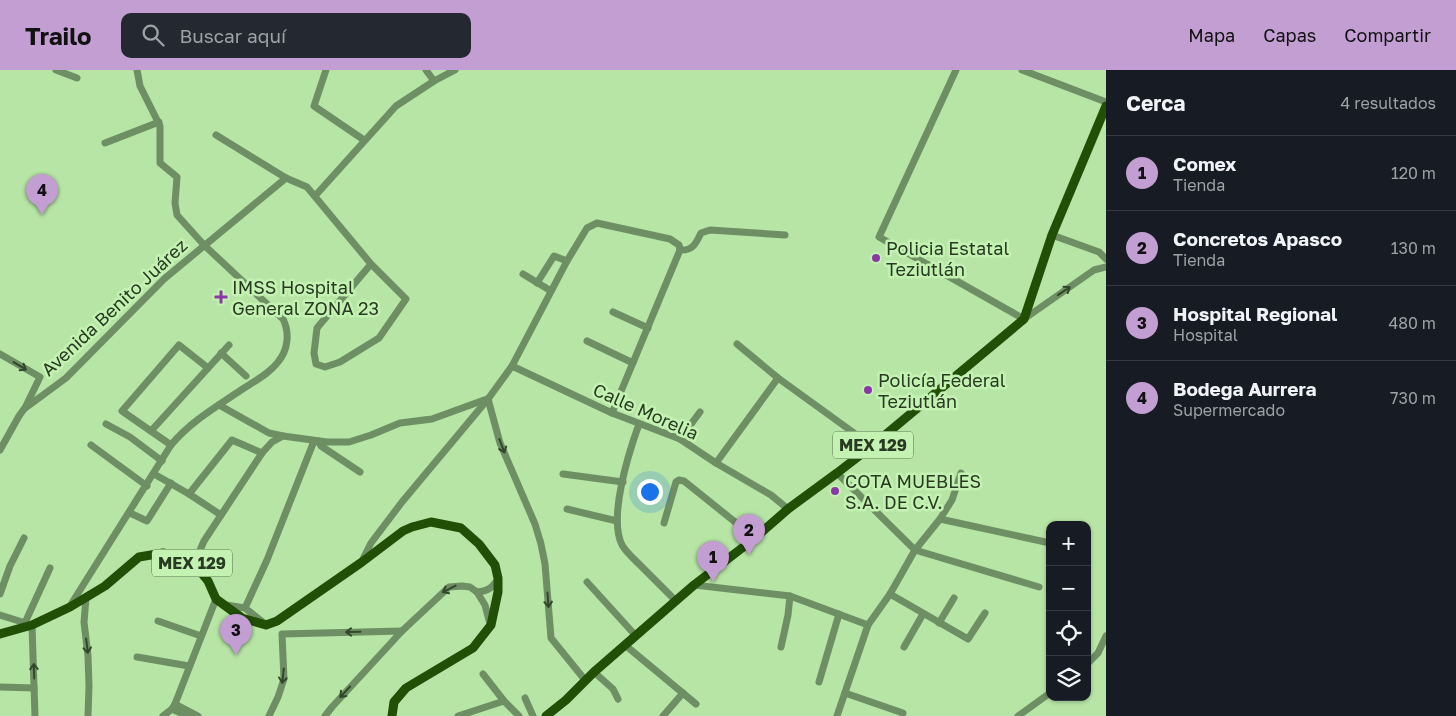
<!DOCTYPE html>
<html lang="es">
<head>
<meta charset="utf-8">
<style>
  body { margin:0; font-family:"Golos Text",sans-serif; background:#242831; color:#f1f3f6 }
  .controls { position:absolute; right:15px; bottom:15px; display:grid; overflow:hidden; border-radius:10px; box-shadow:0 1px 4px #0004 }
  .controls button { width:45px; height:45px; display:grid; place-items:center; padding:0; border:0; border-bottom:1px solid #363941; background:#171b24; color:#f1f3f6; font:25px sans-serif }
  .you { position:absolute; left:649px; top:421px; width:18px; height:18px; margin:-12px; border:4px solid #fff; border-radius:50%; background:#1a73e8; box-shadow:0 0 0 8px #1a73e833 }
  .badge { display:grid; place-items:center; width:32px; height:32px; border-radius:50%; background:#c39ed2; color:#111; font-size:16px; font-weight:700 }
  .pin { position:absolute; translate:-50% -41px; filter:drop-shadow(0 1px 2px #0008) }
  .pin::after { content:''; position:absolute; top:26px; width:18px; height:15px; background:inherit; clip-path:polygon(0 0,100% 0,50% 100%) }
  .list { margin:0; padding:0; list-style:none }
  h2 { display:flex; justify-content:space-between; align-items:center; height:65px; margin:0; padding:0 20px; font-size:21px }
  h2 small { font-size:16px; font-weight:400; color:#9ea1a6 }
  .list li { display:grid; grid-template-columns:32px 1fr auto; gap:15px; align-items:center; box-sizing:border-box; height:75px; padding:0 20px; border-top:1px solid #363941 }
  .list b { display:block; font-size:19px; white-space:nowrap }
  .list p { margin:0; font-size:16px; white-space:nowrap; color:#9ea1a6 }
  .list em { font-size:16px; font-style:normal; color:#9ea1a6 }
  .icon { flex:none; width:28px; height:28px; fill:none; stroke:currentColor; stroke-width:2; stroke-linecap:round; stroke-linejoin:round }
  .map { position:relative; flex:none; width:1106px; height:646px; overflow:hidden }
  header { display:flex; align-items:center; gap:30px; box-sizing:border-box; height:70px; padding:0 25px; background:#c39ed2; color:#111 }
  header strong { font-size:24px }
  nav { display:flex; gap:28px; margin-inline-start:auto; font-size:18px }
  .search { width:350px; height:45px; background:#242831; display:flex; align-items:center; gap:12px; box-sizing:border-box; padding:0 18px; border-radius:10px; color:#9ea1a6; font-size:19px }
  main { display:flex }
  aside { flex:1; background:#171b24 }
  .map>svg:first-child { display:block }
</style>
</head>
<body>
<header>
<strong>Trailo</strong>
<div class="search"><svg class="icon" aria-label="search" viewBox="0 0 24 24"><circle cx="10" cy="10" r="6"/><path d="M15 15l6 6"/></svg>Buscar aquí</div>
<nav><a>Mapa</a><a>Capas</a><a>Compartir</a></nav>
</header>
<main>
<div class="map">
<svg width="1106" height="646" viewBox="0 0 1106 646">
  <rect width="100%" height="100%" fill="#b7e5a6"/>
  <g fill="none" stroke-linecap="round" stroke-linejoin="round">
    <g stroke="#6e8e63" stroke-width="7">
      <path d="M56 0 77 8"/>
      <path d="M326 0 314 36 364 70"/>
      <path d="M426 0 434 11"/>
      <path d="M956 0 879 167 1024 249 1094 200 1106 197"/>
      <path d="M1022 0 1106 32"/>
      <path d="M216 65 286 108 307 117 371 194 406 229 379 268 340 292 325 297 316 294 314 283 317 258 371 194"/>
      <path d="M105 73 159 52"/>
      <path d="M315 126 396 36 434 11 455 0"/>
      <path d="M1052 165 1099 182 1106 189"/>
      <path d="M680 180C693 181 696 173 701 163L710 160 785 165"/>
      <path d="M523 204 551 221"/>
      <path d="M537 213 554 186 567 191"/>
      <path d="M613 242 648 258"/>
      <path d="M587 271 633 293"/>
      <path d="M737 274 778 308 872 376"/>
      <path d="M221 283 246 306"/>
      <path d="M0 284 40 307 25 338"/>
      <path d="M512 296 612 343 680 369 716 393 771 425 788 439"/>
      <path d="M488 329 500 373 535 454 541 474 545 494 551 568 585 610"/>
      <path d="M219 335 269 363 283 366"/>
      <path d="M106 354 130 367 162 391"/>
      <path d="M639 354C629 382 608 447 622 475 626 482 634 489 640 495 652 507 664 519 676 531"/>
      <path d="M151 361 229 275"/>
      <path d="M680 369 700 342"/>
      <path d="M318 371 321 376 360 402"/>
      <path d="M91 375 147 416"/>
      <path d="M171 375 122 341 179 275 208 298"/>
      <path d="M0 380 19 346 24 339 66 308 164 209 286 108"/>
      <path d="M716 393 778 308"/>
      <path d="M837 403 915 480 1039 517"/>
      <path d="M154 404 189 424 221 445"/>
      <path d="M563 404 623 412"/>
      <path d="M189 424 232 370 262 383"/>
      <path d="M567 439 617 451"/>
      <path d="M130 443 147 451 171 413"/>
      <path d="M940 449 1050 473"/>
      <path d="M664 453 676 412 679 410 684 411 755 468"/>
      <path d="M362 491 371 473 402 432 488 329 512 296 567 191 587 158 597 153 670 169 679 175 680 180 612 343"/>
      <path d="M194 494 204 471 262 383 272 372 283 366 327 372H349L371 365 400 353 432 349 487 329"/>
      <path d="M587 512 636 566"/>
      <path d="M694 515 790 526 868 555"/>
      <path d="M477 522C488 521 492 518 498 509"/>
      <path d="M0 524 10 496 24 468"/>
      <path d="M890 524 968 569 985 543"/>
      <path d="M86 528 84 552 88 586 89 616 88 646"/>
      <path d="M226 535 245 538 264 553"/>
      <path d="M70 536 171 375C190 352 216 337 241 320 253 312 269 304 278 292 288 280 290 263 283 249L204 175 177 145 175 133 177 107 160 93V56L140 16 137 0"/>
      <path d="M245 538 267 490 314 371"/>
      <path d="M0 545 32 555 35 646"/>
      <path d="M158 551 201 566"/>
      <path d="M939 553 954 528"/>
      <path d="M23 557 50 498"/>
      <path d="M625 575 696 634"/>
      <path d="M781 577 788 545 790 526"/>
      <path d="M904 577 923 544"/>
      <path d="M137 587 189 596"/>
      <path d="M1087 594 1098 583 1106 566"/>
      <path d="M594 602 613 619 618 629"/>
      <path d="M483 604 504 631 519 646"/>
      <path d="M819 612 839 544"/>
      <path d="M0 617 34 618"/>
      <path d="M845 623 903 643"/>
      <path d="M525 628 533 646"/>
      <path d="M175 634 198 646"/>
      <path d="M172 639 187 646"/>
      <path d="M163 646 172 639 175 634 216 529"/>
      <path d="M269 646 278 627 284 609 282 564 402 561"/>
      <path d="M325 646 332 637 402 561 449 517 462 516 470 517 477 522 485 535 490 554"/>
      <path d="M458 646 504 631"/>
      <path d="M663 646 683 623"/>
      <path d="M837 646 868 555 890 524 915 480 940 449 952 430 961 403"/>
      <path d="M1018 646 1050 623"/>
    </g>
    <g stroke="#214f06" stroke-width="9">
      <path d="M0 564 32 555 70 537 105 516 139 487 163 483 178 486 194 494 208 511 216 529 242 548 266 555 277 551 362 492 403 461 412 457 431 452 461 458 479 474 495 495 498 508V522L491 555 473 578 406 618 394 632 392 646"/>
      <path d="M546 646 566 630 594 602 694 515 755 468 788 439 837 403 872 376 1024 249 1052 165 1106 36"/>
    </g>
  </g>
  <defs><path id="oneway-shaft" d="M-6 0H5M1.5-3L5.5 0L1.5 3" fill="none" stroke-width="1.6" stroke-linecap="round" stroke-linejoin="round" transform="scale(1.25)"/></defs>
  <g stroke="#32472b">
    <use href="#oneway-shaft" transform="translate(1064 221) rotate(-34)"/>
    <use href="#oneway-shaft" transform="translate(20 296) rotate(31)"/>
    <use href="#oneway-shaft" transform="translate(502 376) rotate(69)"/>
    <use href="#oneway-shaft" transform="translate(449 519) rotate(153)"/>
    <use href="#oneway-shaft" transform="translate(548 530) rotate(86)"/>
    <use href="#oneway-shaft" transform="translate(353 562) rotate(179)"/>
    <use href="#oneway-shaft" transform="translate(87 576) rotate(83)"/>
    <use href="#oneway-shaft" transform="translate(34 601) rotate(-92)"/>
    <use href="#oneway-shaft" transform="translate(283 606) rotate(96)"/>
    <use href="#oneway-shaft" transform="translate(345 622) rotate(133)"/>
  </g>
  <g fill="#8b37a5" stroke="#c4f2b2" stroke-width="2">
    <circle cx="876" cy="188" r="5"/>
    <path d="M218.5 219.5h5v5h5v5h-5v5h-5v-5h-5v-5h5z"/>
    <circle cx="868" cy="320" r="5"/>
    <circle cx="835" cy="421" r="5"/>
  </g>
  <g text-anchor="middle" dominant-baseline="central" stroke-width="5" stroke-linejoin="round" paint-order="stroke">
    <g fill="#c4f2b2" stroke="#57714c" stroke-width="1">
      <rect x="833" y="361.5" width="80" height="27" rx="4"/>
      <rect x="152" y="479.5" width="80" height="27" rx="4"/>
    </g>
    <g font-size="16" font-weight="bold" fill="#283a21">
      <text x="873" y="375">MEX 129</text>
      <text x="192" y="493">MEX 129</text>
    </g>
    <g font-size="18" fill="#283a21" stroke="#c4f2b2" text-anchor="start">
      <text x="886" y="178">Policia Estatal<tspan x="886" dy="21">Teziutlán</tspan></text>
      <text x="232" y="217">IMSS Hospital<tspan x="232" dy="21">General ZONA 23</tspan></text>
      <text x="878" y="310">Policía Federal<tspan x="878" dy="21">Teziutlán</tspan></text>
      <text x="845" y="411">COTA MUEBLES<tspan x="845" dy="21">S.A. DE C.V.</tspan></text>
    </g>
    <g font-size="18" fill="#283a21" stroke="#c4f2b2">
      <text transform="translate(114 237) rotate(-43)">Avenida Benito Juárez</text>
      <text transform="translate(646 341) rotate(24)">Calle Morelia</text>
    </g>
  </g>
</svg>
<div class="controls">
<button>+</button>
<button>−</button>
<button><svg class="icon" aria-label="locate" viewBox="0 0 24 24"><circle cx="12" cy="12" r="6"/><path d="M12 2v4M12 18v4M2 12h4M18 12h4"/></svg></button>
<button><svg class="icon" aria-label="layers" viewBox="0 0 24 24"><path d="M12 4l9 5-9 5-9-5zM3 14l9 5 9-5"/></svg></button>
</div>
<div class="you"></div>
<div class="pin badge" style="left:713px;top:512px">1</div>
<div class="pin badge" style="left:749px;top:485px">2</div>
<div class="pin badge" style="left:236px;top:585px">3</div>
<div class="pin badge" style="left:42px;top:145px">4</div>
</div>
<aside>
<h2>Cerca<small>4 resultados</small></h2>
<ul class="list">
<li><span class="badge">1</span><div><b>Comex</b><p>Tienda</p></div><em>120 m</em></li>
<li><span class="badge">2</span><div><b>Concretos Apasco</b><p>Tienda</p></div><em>130 m</em></li>
<li><span class="badge">3</span><div><b>Hospital Regional</b><p>Hospital</p></div><em>480 m</em></li>
<li><span class="badge">4</span><div><b>Bodega Aurrera</b><p>Supermercado</p></div><em>730 m</em></li>
</ul>
</aside>
</main>
</body>
</html>
